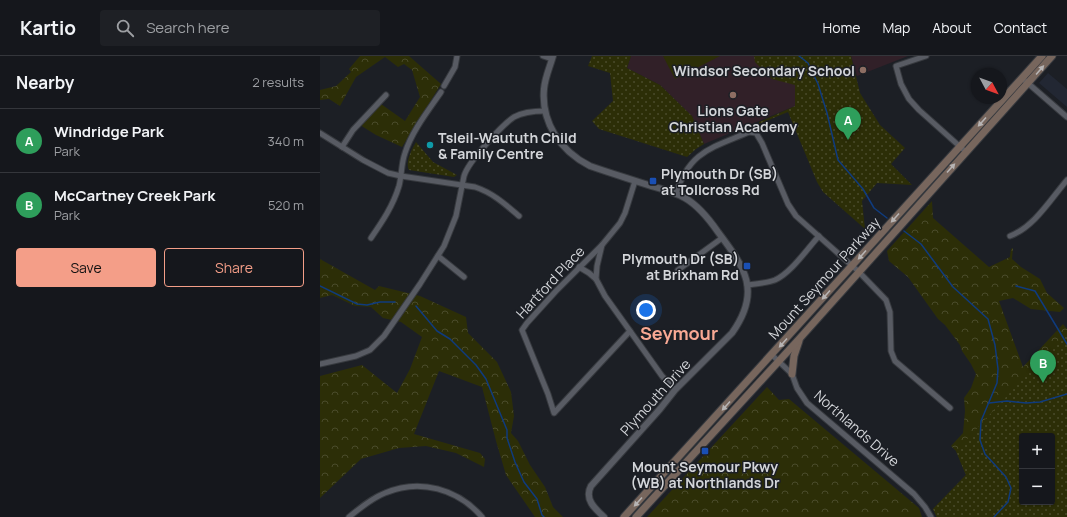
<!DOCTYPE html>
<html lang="en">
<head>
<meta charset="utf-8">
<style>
  body { margin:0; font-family:Manrope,sans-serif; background:#1e2025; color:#f1f3f6 }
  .controls { position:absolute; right:12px; bottom:12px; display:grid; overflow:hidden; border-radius:4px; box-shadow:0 1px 3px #0004 }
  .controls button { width:36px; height:36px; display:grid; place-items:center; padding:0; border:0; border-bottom:1px solid #34363b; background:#15171c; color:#f1f3f6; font:20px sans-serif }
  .compass { position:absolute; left:651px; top:12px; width:36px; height:36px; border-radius:50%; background:#15171c; box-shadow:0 1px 3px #0004; rotate:131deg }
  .you { position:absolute; left:326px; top:254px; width:14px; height:14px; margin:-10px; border:3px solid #fff; border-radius:50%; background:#1a73e8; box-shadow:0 0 0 6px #1a73e833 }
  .badge { display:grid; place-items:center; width:26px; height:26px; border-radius:50%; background:#f49e88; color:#fff; font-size:13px; font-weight:700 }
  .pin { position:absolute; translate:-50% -33px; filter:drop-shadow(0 1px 2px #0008) }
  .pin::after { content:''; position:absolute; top:21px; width:14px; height:12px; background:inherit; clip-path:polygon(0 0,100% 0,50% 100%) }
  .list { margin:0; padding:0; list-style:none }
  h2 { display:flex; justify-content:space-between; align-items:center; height:52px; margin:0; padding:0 16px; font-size:17px }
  h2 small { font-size:13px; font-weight:400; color:#9d9fa3 }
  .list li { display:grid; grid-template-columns:26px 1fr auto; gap:12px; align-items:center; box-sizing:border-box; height:64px; padding:0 16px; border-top:1px solid #34363b }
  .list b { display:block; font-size:15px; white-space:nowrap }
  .list p { margin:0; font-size:13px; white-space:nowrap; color:#9d9fa3 }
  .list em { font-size:13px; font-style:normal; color:#9d9fa3 }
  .actions { display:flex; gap:8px; padding:12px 16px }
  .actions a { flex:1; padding:9px 0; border:1px solid #f49e88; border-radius:4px; text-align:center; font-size:14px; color:#f49e88 }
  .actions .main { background:#f49e88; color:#111 }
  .icon { flex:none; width:22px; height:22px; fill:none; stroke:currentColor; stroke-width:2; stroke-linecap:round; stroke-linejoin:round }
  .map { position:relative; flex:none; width:747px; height:461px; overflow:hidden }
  header { display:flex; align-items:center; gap:24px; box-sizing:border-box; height:56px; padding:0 20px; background:#15171c; border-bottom:1px solid #34363b }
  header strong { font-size:19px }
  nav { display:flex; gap:22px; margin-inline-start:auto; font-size:14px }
  .search { width:280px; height:36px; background:#1e2025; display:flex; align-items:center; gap:10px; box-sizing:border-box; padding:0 14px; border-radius:4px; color:#9d9fa3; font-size:15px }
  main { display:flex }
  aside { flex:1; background:#15171c }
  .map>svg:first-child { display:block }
</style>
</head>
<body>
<header>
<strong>Kartio</strong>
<div class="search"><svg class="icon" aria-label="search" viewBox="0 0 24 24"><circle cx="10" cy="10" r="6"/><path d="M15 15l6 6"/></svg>Search here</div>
<nav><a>Home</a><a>Map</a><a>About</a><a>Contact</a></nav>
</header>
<main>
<aside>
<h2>Nearby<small>2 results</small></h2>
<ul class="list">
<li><span class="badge" style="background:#2e9e5b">A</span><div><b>Windridge Park</b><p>Park</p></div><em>340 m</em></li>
<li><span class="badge" style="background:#2e9e5b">B</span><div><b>McCartney Creek Park</b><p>Park</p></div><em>520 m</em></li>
</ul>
<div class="actions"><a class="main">Save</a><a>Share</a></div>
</aside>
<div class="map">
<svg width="747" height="461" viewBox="0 0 747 461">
  <defs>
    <pattern id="forest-crowns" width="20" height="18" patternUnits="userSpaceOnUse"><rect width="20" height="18" fill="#2c2e07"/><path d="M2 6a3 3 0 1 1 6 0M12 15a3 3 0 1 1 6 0" fill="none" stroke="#4a4b2b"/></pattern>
    <pattern id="park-dots" width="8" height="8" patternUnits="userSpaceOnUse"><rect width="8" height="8" fill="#2c2e07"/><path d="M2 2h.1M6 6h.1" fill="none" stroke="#4a4b2b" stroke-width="1.8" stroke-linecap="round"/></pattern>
  </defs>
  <rect width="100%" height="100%" fill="#1c1f25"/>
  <path fill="#222733" d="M728 17 747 33V51L719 27Z"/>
  <g fill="#312028">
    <path d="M311 0H434L436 6 475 29V50L384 88 372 60 340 29 307 12Z"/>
    <path d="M531 0H588L537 20Z"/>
  </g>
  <path fill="#2c2e07" d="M343 0H400L355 23Z"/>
  <g fill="url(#forest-crowns)">
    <path d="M40 0H89L121 28 82 91 56 79 40 69 61 48 85 65 100 41 92 14 84 8 78 11 65 1 36 21 20 50 9 43 0 44V34L16 30 31 16 29 13Z"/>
    <path d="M612 145 613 162 669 211 690 201 691 193 693 192 692 203 701 211 720 223 727 237 744 252 740 256 711 253 693 242 679 245 703 311 743 268 747 273V399L732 380H702V446L617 461 613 453 646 419 636 395 631 390 643 377 645 355 644 342 651 332 656 318 651 308 642 295 640 289 625 269 618 263 588 221 569 205 567 195Z"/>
    <path d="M0 203 55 234 59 230 100 240 146 261 148 277 177 306 191 336 194 360 191 377 198 385 210 409 225 431 233 451 243 461H215L186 419 176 385 162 331 119 315 94 378 160 397 165 403 164 411 136 397 106 390 79 392 41 403 0 442V320L42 309 77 337 90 313 102 281 81 266 63 262 51 251 35 250 12 239 0 242Z"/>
    <path d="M447 331 459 344 469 343 599 452 602 461H327Z"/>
  </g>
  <g fill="url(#park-dots)" fill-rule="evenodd">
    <path d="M272 0H311L307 12 340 29 372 60 384 88 376 93 367 101 279 73 272 65 293 45 290 17 268 10Z"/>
    <path d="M434 0H531L540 37 560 69 585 92 571 108 592 129 557 127 542 145 545 173 503 136 497 126 468 56 439 68V66L475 50V29L452 23 435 6Z"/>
    <path d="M96 86 113 106 137 119 134 121 89 114C85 106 92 93 96 86Z"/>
    <path d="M747 275V461H617L613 453 646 419 636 395ZM702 380H732V446H702Z"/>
  </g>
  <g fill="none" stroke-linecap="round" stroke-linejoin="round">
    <g stroke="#0f3b7e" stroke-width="1.5">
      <path d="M479 0 488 7 498 28 507 57 518 104 543 133 554 152 567 162"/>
      <path d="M584 175 601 188 633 231 668 263 675 289 678 313 677 327 661 365 660 384 665 398 686 421 691 432 688 446 674 461"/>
      <path d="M0 230 37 248 47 249 60 246H75"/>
      <path d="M696 230 715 235 747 288"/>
      <path d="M96 250 117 275 130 283 156 309 166 323 187 374V382L195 406 204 426 217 443 222 459 224 461"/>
      <path d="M669 347 687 345 706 347 720 346 747 338"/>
    </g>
    <defs>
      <g id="minor">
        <path d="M223 0 232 3"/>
        <path d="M606 0 576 10 581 28 589 43 599 54 646 96"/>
        <path d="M702 22 747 61"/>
        <path d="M124 30 135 11 137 0"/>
        <path d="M0 77 43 104 68 117 81 120 155 131C173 137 185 148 199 160"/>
        <path d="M22 91 33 74 66 39"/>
        <path d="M315 125 305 157 300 167 282 189 277 210 276 223 285 240 310 275 342 320 355 334"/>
        <path d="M356 138C369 95 392 92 429 76L436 77 442 87 468 148 476 160 538 215 566 244 570 256 571 295 575 305 630 352"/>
        <path d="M690 180C714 171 730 144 747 124"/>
        <path d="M51 182C62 166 73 150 79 130 82 119 81 108 85 97 92 75 108 55 121 36"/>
        <path d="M282 189 236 235 207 267 202 274 228 338 234 357 310 275"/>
        <path d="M118 200 128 208 144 221"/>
        <path d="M259 211 269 217 276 223"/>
        <path d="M358 214 402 182"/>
        <path d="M427 229C436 228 447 227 455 224 471 217 487 193 499 180"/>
        <path d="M452 299 472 318 477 332 487 347 594 438 605 451 611 461"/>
        <path d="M0 308 36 300 50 294 64 280 100 228 124 190 136 160 144 120C148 106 182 69 194 61 203 56 215 55 225 55"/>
        <path d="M29 461C40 452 52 442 65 437 100 422 138 433 162 461"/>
      </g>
      <path id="tertiary" d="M233 0C230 11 225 21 224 33 221 66 240 95 270 110 290 117 310 123 331 130 342 133 354 136 365 142 379 150 389 163 398 176 425 212 442 235 412 277L355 334 340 353 271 430C264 443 275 453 284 461"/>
      <g id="secondary">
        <path d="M472 318 474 300 479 285"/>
        <path d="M304 461 722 0"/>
        <path d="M316 461 480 282 732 0"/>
      </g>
    </defs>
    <use href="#minor" stroke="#373a3f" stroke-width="7"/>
    <use href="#tertiary" stroke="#373a3f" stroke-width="8"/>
    <use href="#secondary" stroke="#373a3f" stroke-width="9"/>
    <use href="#minor" stroke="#585b63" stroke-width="5"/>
    <use href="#tertiary" stroke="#585b63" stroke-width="6"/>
    <use href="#secondary" stroke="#77665d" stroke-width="7"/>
  </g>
  <defs><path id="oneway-solid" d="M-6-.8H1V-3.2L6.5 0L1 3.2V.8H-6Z"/></defs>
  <g fill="#b7b4b4">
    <use href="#oneway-solid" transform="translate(720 14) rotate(-49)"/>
    <use href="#oneway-solid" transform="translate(662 66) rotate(132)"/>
    <use href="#oneway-solid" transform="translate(631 112) rotate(-48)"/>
    <use href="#oneway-solid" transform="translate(575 162) rotate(132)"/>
    <use href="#oneway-solid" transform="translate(542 199) rotate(132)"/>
    <use href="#oneway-solid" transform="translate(506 239) rotate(132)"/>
    <use href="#oneway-solid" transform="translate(463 287) rotate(132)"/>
    <use href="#oneway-solid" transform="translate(406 350) rotate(132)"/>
    <use href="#oneway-solid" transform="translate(318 446) rotate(132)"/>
  </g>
  <g fill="#8d6e63" stroke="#1c1f25" stroke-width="1.5">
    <circle cx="543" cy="14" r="4"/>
    <circle cx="413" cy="39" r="4"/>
  </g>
  <circle fill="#0f9aa8" stroke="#1c1f25" stroke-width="1.5" cx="110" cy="89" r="4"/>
  <g fill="#1a4fb4" stroke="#1c1f25" stroke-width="1.5">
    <rect x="329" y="121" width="8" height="8" rx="2"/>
    <rect x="423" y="206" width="8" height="8" rx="2"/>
    <rect x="381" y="391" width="8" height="8" rx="2"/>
  </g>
  <g text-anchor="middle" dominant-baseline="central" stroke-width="3" stroke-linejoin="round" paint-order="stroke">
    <g font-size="14" font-weight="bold" fill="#d3d5d9" stroke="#1c1f25" text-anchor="end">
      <text x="535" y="14">Windsor Secondary School</text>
      <text x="413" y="54" text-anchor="middle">Lions Gate<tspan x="413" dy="16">Christian Academy</tspan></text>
      <text x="118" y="81" text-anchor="start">Tsleil-Waututh Child<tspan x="118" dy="16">&amp; Family Centre</tspan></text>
      <text x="341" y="117" text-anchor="start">Plymouth Dr (SB)<tspan x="341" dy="16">at Tollcross Rd</tspan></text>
      <text x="419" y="202">Plymouth Dr (SB)<tspan x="419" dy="16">at Brixham Rd</tspan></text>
      <text x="385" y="410" text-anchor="middle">Mount Seymour Pkwy<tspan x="385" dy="16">(WB) at Northlands Dr</tspan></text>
    </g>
    <g font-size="14" fill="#d3d5d9" stroke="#1c1f25">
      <text transform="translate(504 222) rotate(-48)">Mount Seymour Parkway</text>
      <text transform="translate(230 226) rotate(-47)">Hartford Place</text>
      <text transform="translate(335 341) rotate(-48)">Plymouth Drive</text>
      <text transform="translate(537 372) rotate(41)">Northlands Drive</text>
    </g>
    <g font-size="18" font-weight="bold" fill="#f9a994" stroke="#1c1f25">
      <text x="359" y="277">Seymour</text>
    </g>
  </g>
</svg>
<div class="controls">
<button>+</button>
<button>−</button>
</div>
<svg class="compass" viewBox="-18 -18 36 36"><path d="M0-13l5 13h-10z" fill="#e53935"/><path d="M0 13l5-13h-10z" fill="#9d9fa3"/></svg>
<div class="you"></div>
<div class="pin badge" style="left:528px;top:84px;background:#2e9e5b">A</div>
<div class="pin badge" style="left:723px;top:327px;background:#2e9e5b">B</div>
</div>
</main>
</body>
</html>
